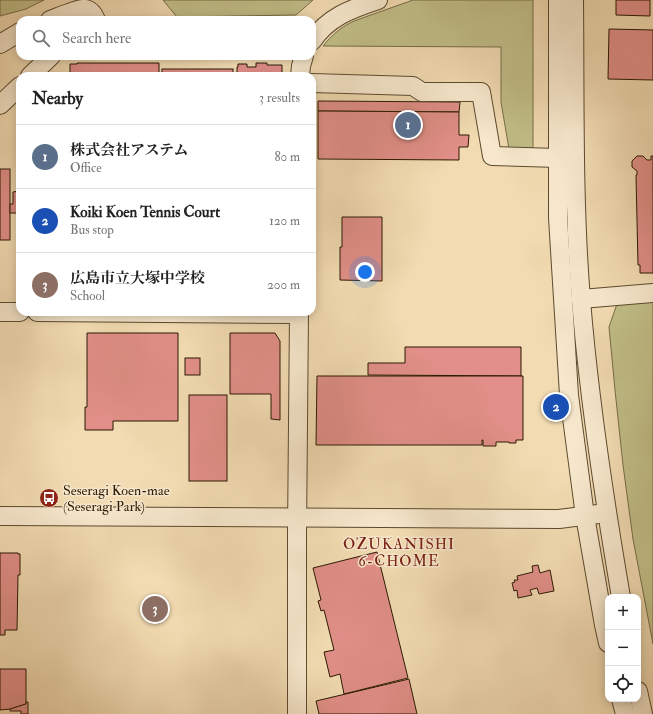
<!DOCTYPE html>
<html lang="en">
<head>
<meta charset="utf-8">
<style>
  body { margin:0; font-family:"IM FELL Double Pica","Noto Serif JP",serif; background:#f2f2f2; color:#222 }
  .controls { position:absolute; right:12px; bottom:12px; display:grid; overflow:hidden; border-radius:8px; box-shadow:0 2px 10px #0003 }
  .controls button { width:36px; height:36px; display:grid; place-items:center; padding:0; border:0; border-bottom:1px solid #e0e0e0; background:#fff; color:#222; font:20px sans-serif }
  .you { position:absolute; left:365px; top:272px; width:14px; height:14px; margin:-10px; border:3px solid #fff; border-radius:50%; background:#1a73e8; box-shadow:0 0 0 6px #1a73e833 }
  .badge { display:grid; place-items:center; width:26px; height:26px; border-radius:50%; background:#0b8043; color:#fff; font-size:13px; font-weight:700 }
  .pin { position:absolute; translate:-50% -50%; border:2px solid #fff; box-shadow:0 1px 4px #0006 }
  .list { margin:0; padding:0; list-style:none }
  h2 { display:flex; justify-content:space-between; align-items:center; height:52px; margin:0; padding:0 16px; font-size:17px }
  h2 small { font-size:13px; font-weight:400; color:#767676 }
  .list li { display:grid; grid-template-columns:26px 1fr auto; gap:12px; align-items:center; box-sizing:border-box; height:64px; padding:0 16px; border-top:1px solid #e0e0e0 }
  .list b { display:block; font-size:15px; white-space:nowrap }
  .list p { margin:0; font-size:13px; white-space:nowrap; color:#767676 }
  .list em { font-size:13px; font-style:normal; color:#767676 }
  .icon { flex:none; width:22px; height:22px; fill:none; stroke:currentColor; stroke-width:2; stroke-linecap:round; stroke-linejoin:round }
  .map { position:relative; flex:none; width:653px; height:714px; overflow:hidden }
  .search { position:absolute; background:#fff; box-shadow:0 2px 10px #0003; left:16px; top:16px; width:300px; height:44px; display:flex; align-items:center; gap:10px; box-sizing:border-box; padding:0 14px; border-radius:12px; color:#767676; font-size:15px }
  .panel { position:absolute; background:#fff; box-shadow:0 2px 10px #0003; left:16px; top:72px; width:300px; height:244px; border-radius:12px }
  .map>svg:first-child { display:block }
</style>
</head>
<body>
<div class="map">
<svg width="653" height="714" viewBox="0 0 653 714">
  <rect width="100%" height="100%" fill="#f2dbb2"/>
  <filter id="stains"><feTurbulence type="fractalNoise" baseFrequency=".005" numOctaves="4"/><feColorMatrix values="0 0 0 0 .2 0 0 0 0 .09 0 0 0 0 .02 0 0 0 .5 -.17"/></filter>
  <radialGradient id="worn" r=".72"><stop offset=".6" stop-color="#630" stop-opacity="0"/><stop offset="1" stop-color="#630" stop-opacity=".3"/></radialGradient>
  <g fill="#c1be88" stroke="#766c46">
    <path d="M0 0H44L26 9 0 16Z"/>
    <path d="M163 0H313L296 15 177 17Z"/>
    <path d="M413 0H533V149H509L501 102V47L323 46C332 35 341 27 354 21Z"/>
    <path d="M653 301V644L633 539 623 465 615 390 609 327 617 304Z"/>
  </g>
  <g fill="#e18f88" stroke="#2a1903">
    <path d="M616 0H650V16L616 15Z"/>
    <path d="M609 29 653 30V80L608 79Z"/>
    <path d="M77 63H159V76H70V64H77Z"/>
    <path d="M256 63H267V65H282V76H237V67H238V64H247V67H256Z"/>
    <rect x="162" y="69" width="71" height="7"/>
    <path d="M318 101 460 102 459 112 318 111Z"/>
    <path d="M318 111 459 112V135H469L468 147H459V160L318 159Z"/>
    <path d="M18 132H20V157H17Z"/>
    <path d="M637 156H643L647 160H651V156H653V273H640V265H638L636 175H637V171L632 167V161Z"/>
    <rect x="0" y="169" width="10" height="71"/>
    <path d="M19 188H20V213H10V204H13V192L19 191Z"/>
    <path d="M342 217H382V281L340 280V247H342Z"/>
    <path d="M87 333H178V421H113V430H85V407H87Z"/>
    <path d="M230 333H275L280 341V420L271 419V394H230Z"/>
    <path d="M405 347H521V376L368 375V363H405Z"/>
    <rect x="185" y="358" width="15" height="17"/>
    <path d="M317 376H523V440H516V443H509V442H496V446H483V440H482V445H316Z"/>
    <rect x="189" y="395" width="38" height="86"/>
    <path d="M556 403 557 411 553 412 552 404Z"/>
    <path d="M377 552 408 678 344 694 340 674 330 677 324 652 334 650 324 610 321 611 318 601 321 600 313 568Z"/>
    <path d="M0 553H18V554H20V575H18L17 630H5V635H0Z"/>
    <path d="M538 565 540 573 550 570 554 591 539 594 537 588 530 590 532 595 518 598 517 590 514 591 512 583 515 582 514 580H518L517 576 533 572 532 566Z"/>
    <path d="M0 669H26V704L10 709 0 710Z"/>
    <path d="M409 679 417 714H319L316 701Z"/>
    <path d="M26 702H28V714H21V711H10V709L26 704Z"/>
  </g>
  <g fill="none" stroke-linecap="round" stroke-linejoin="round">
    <defs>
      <g id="minor">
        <path d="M558 0V218L569 395 585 516 604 625 608 643"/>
        <path d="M574 0C575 100 573 200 581 300 589 399 604 498 621 597"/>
        <path d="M50 20C56 18 62 15 69 13 81 8 90 5 96 20"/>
        <path d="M312 41C328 17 351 9 378 0"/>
        <path d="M0 44 20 32"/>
        <path d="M30 76 51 56"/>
        <path d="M300 76 301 66 304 56"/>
        <path d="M312 83 413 86 422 92H481L492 156 558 158"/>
        <path d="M0 105 20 86"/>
        <path d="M581 299 653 293"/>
        <path d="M0 312H20"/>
        <path d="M37 312 299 314"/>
        <path d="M0 516 559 519 606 513"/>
        <path d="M638 691 643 714"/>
        <path d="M621 699 625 714"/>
        <path d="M297 714V535L299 312"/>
      </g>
    </defs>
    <use href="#minor" stroke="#5c4a2f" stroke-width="20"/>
    <use href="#minor" stroke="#f7e8cd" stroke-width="18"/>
  </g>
  <defs>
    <symbol id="bus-disc" viewBox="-11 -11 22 22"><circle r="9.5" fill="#8f2418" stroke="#f7e8cd"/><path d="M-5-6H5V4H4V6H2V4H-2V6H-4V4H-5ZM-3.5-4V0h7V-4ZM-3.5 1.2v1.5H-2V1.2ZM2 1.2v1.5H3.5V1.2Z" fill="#fff"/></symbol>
  </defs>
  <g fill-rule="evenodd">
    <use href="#bus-disc" x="38" y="487" width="22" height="22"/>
  </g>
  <g text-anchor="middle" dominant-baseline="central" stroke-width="3" stroke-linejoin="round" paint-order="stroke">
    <g font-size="14" fill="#2a1903" stroke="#f7e8cd" text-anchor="start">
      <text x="63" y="490">Seseragi Koen-mae<tspan x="63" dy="16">(Seseragi Park)</tspan></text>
    </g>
    <g font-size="15" letter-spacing="1" fill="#7a1f14" stroke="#f7e8cd">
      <text x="399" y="544">OZUKANISHI<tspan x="399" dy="17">6-CHOME</tspan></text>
    </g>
  </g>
  <rect width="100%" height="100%" filter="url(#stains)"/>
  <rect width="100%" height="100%" fill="url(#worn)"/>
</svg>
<div class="controls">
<button>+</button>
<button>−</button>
<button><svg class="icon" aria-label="locate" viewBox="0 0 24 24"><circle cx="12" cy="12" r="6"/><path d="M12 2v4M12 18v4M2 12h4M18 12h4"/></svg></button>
</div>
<div class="you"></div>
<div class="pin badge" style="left:408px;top:125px;background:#5c6f8a">1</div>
<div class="pin badge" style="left:556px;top:407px;background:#1a4fb4">2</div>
<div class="pin badge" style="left:155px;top:609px;background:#8d6e63">3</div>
<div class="search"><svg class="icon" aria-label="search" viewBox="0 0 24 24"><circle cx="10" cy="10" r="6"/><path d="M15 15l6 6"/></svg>Search here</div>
<section class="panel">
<h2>Nearby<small>3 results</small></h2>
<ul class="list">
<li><span class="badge" style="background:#5c6f8a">1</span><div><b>株式会社アステム</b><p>Office</p></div><em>80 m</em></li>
<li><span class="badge" style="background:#1a4fb4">2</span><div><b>Koiki Koen Tennis Court</b><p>Bus stop</p></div><em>120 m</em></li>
<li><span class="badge" style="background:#8d6e63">3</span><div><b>広島市立大塚中学校</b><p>School</p></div><em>200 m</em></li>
</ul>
</section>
</div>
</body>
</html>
